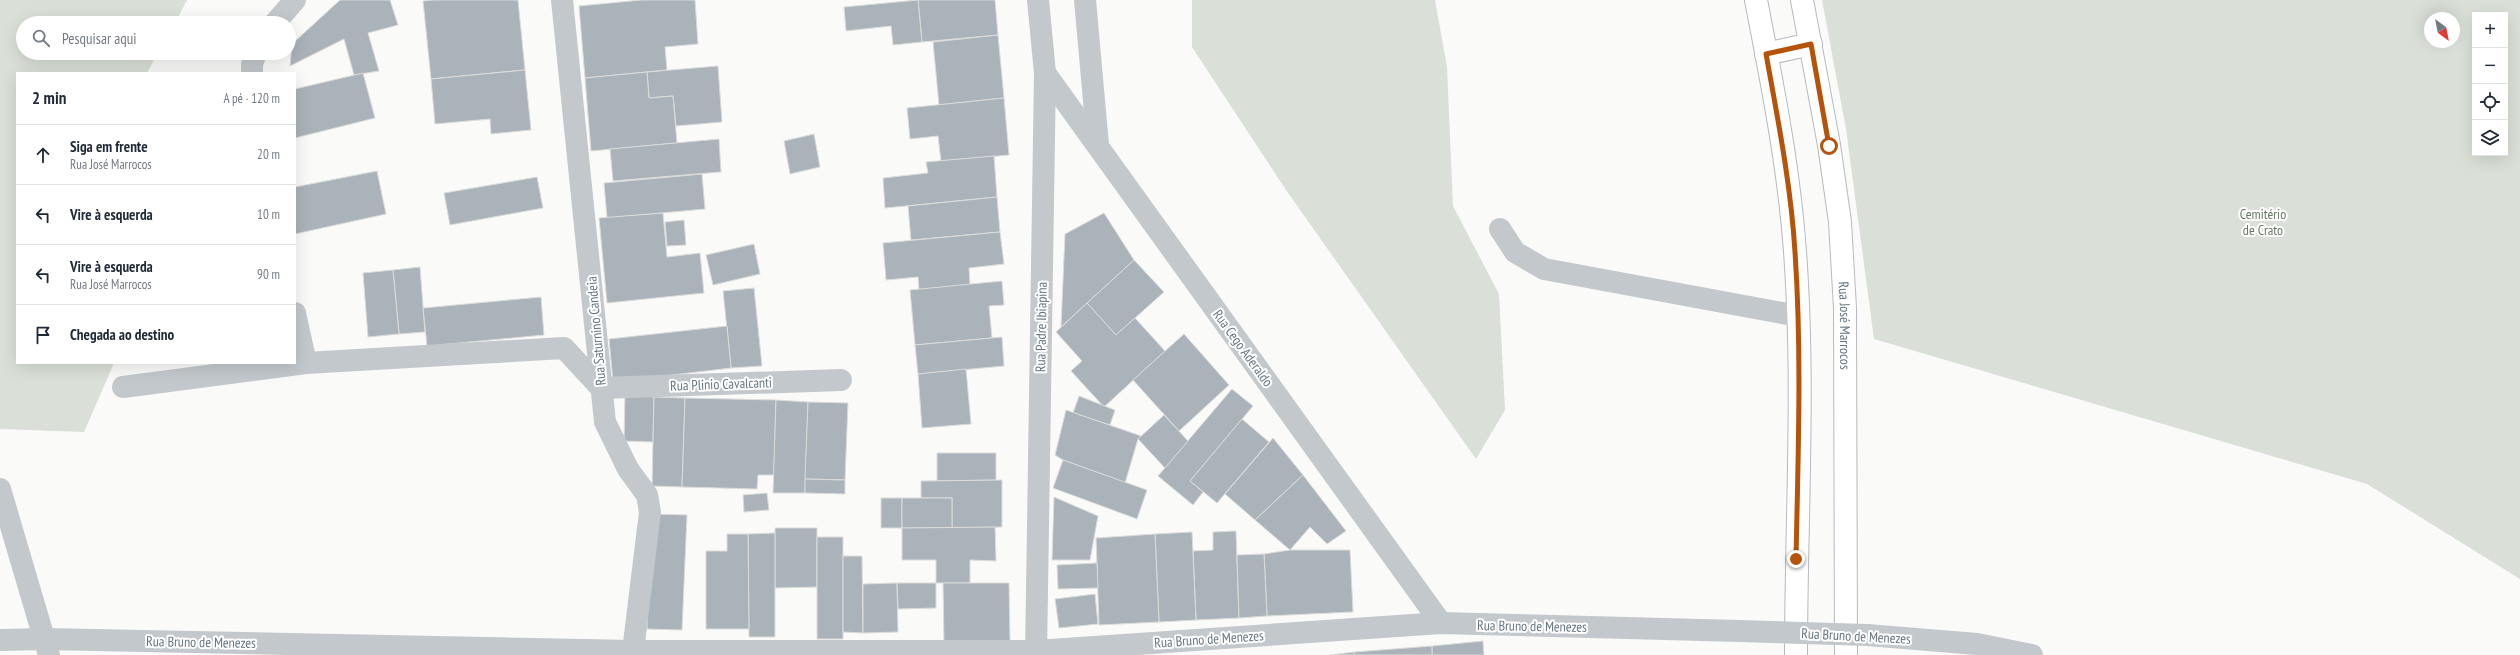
<!DOCTYPE html>
<html lang="pt">
<head>
<meta charset="utf-8">
<style>
  body { margin:0; font-family:"PT Sans Narrow",sans-serif; background:#f6f6f7; color:#1f2937 }
  .controls { position:absolute; right:12px; top:12px; display:grid; overflow:hidden; border-radius:0px; box-shadow:0 4px 16px #0002 }
  .controls button { width:36px; height:36px; display:grid; place-items:center; padding:0; border:0; border-bottom:1px solid #e0e1e3; background:#fff; color:#1f2937; font:20px sans-serif }
  .compass { position:absolute; left:2424px; top:12px; width:36px; height:36px; border-radius:50%; background:#fff; box-shadow:0 4px 16px #0002; rotate:148deg }
  .stop { position:absolute; width:12px; height:12px; margin:-9px; border:3px solid #b45309; border-radius:50%; background:#fff }
  .stop.end { background:#b45309; border-color:#fff; box-shadow:0 1px 4px #0008 }
  .list { margin:0; padding:0; list-style:none }
  h2 { display:flex; justify-content:space-between; align-items:center; height:52px; margin:0; padding:0 16px; font-size:17px }
  h2 small { font-size:13px; font-weight:400; color:#747a83 }
  .list li { display:grid; grid-template-columns:26px 1fr auto; gap:12px; align-items:center; box-sizing:border-box; height:60px; padding:0 16px; border-top:1px solid #e0e1e3 }
  .list b { display:block; font-size:15px; white-space:nowrap }
  .list p { margin:0; font-size:13px; white-space:nowrap; color:#747a83 }
  .list em { font-size:13px; font-style:normal; color:#747a83 }
  .icon { flex:none; width:22px; height:22px; fill:none; stroke:currentColor; stroke-width:2; stroke-linecap:round; stroke-linejoin:round }
  .map { position:relative; flex:none; width:2520px; height:655px; overflow:hidden }
  .search { position:absolute; background:#fff; box-shadow:0 4px 16px #0002; left:16px; top:16px; width:280px; height:44px; display:flex; align-items:center; gap:10px; box-sizing:border-box; padding:0 14px; border-radius:22px; color:#747a83; font-size:15px }
  .panel { position:absolute; background:#fff; box-shadow:0 4px 16px #0002; left:16px; top:72px; width:280px; height:292px; border-radius:0px }
  .map>svg:first-child { display:block }
</style>
</head>
<body>
<div class="map">
<svg width="2520" height="655" viewBox="0 0 2520 655">
  <rect width="100%" height="100%" fill="#fafaf8"/>
  <g fill="#dadfd7" fill-rule="evenodd">
    <path d="M0 0H187L175 23H23V53H158L147 73H17V363H114L84 432 0 429Z"/>
    <path d="M1192 0H1435L1447 67 1453 206 1499 294 1505 410 1476 459 1286 190 1192 47Z"/>
    <path d="M1822 0H2520V579L2367 484 1874 339 1846 129ZM2475 15H2505V153H2475ZM2430 18H2454V42H2430Z"/>
  </g>
  <g fill="#aab3b9" stroke="#dcdcda">
    <path d="M340 0H390L398 25 368 33 379 71 354 75 344 39 290 66 292 44Z"/>
    <path d="M433 0H518L525 70 431 79 423 1Z"/>
    <path d="M641 0H695L698 44 665 47 667 70 585 78 579 6Z"/>
    <path d="M918 0H995L998 35 922 42Z"/>
    <path d="M918 0 922 42 893 45 891 26 846 31 844 7Z"/>
    <path d="M998 35 1004 98 939 105 933 42Z"/>
    <path d="M718 66 722 122 676 126 673 96 649 98 647 72Z"/>
    <path d="M525 70 531 130 491 134 490 119 435 124 431 79Z"/>
    <path d="M647 72 649 98 673 96 677 143 591 151 585 78Z"/>
    <path d="M363 73 375 118 295 138V89Z"/>
    <path d="M1004 98 1009 155 941 161 938 136 910 139 907 108Z"/>
    <path d="M814 134 820 167 790 174 784 141Z"/>
    <path d="M719 139 721 172 613 181 610 149Z"/>
    <path d="M994 156 997 197 885 208 883 178 928 173 926 162Z"/>
    <path d="M377 171 386 214 295 234V187Z"/>
    <path d="M702 174 705 209 607 218 604 183Z"/>
    <path d="M537 177 543 208 450 225 444 193Z"/>
    <path d="M997 197 1000 232 911 240 908 206Z"/>
    <path d="M663 213 667 257 700 253 704 293 607 303 599 218Z"/>
    <path d="M1104 213 1134 260 1061 327 1065 234Z"/>
    <path d="M684 220 686 245 667 246 665 222Z"/>
    <path d="M1000 232 1004 264 969 268 970 285 919 290 918 277 886 280 883 243Z"/>
    <path d="M754 244 760 274 713 285 706 255Z"/>
    <path d="M1134 260 1164 292 1116 335 1087 303Z"/>
    <path d="M420 267 425 332 399 334 393 270Z"/>
    <path d="M393 270 399 334 368 337 363 273Z"/>
    <path d="M1002 281 1004 305 989 306 992 338 915 345 910 290Z"/>
    <path d="M754 288 762 366 731 368 723 291Z"/>
    <path d="M541 297 544 335 427 346 423 308Z"/>
    <path d="M1087 303 1116 335 1135 318 1165 351 1104 407 1071 371 1082 361 1056 332Z"/>
    <path d="M727 326 731 368 613 382 609 339Z"/>
    <path d="M1184 334 1229 385 1179 431 1133 380Z"/>
    <path d="M1002 337 1004 366 918 374 915 345Z"/>
    <path d="M966 369 971 424 922 428 918 374Z"/>
    <path d="M1232 389 1253 406 1190 481 1203 492 1193 505 1158 476Z"/>
    <path d="M625 394 654 397 653 442 624 441Z"/>
    <path d="M1079 396 1115 410 1110 425 1073 413Z"/>
    <path d="M654 397 685 398 682 487 652 486Z"/>
    <path d="M685 398 776 400 774 475H758L757 489 682 487Z"/>
    <path d="M776 400 808 402 805 493H773Z"/>
    <path d="M808 402 848 403 845 480 805 479Z"/>
    <path d="M1066 410 1141 436 1138 439 1125 483 1063 460 1055 455Z"/>
    <path d="M1164 415 1188 441 1165 468 1138 439Z"/>
    <path d="M1242 419 1269 442 1217 503 1190 481Z"/>
    <path d="M1273 438 1303 475 1255 520 1225 494Z"/>
    <path d="M937 453H996V480L937 481Z"/>
    <path d="M1063 460 1147 490 1137 519 1053 488Z"/>
    <path d="M1303 475 1346 531 1327 544 1310 527 1290 550 1255 520Z"/>
    <path d="M805 479 845 480V494L805 493Z"/>
    <path d="M1002 480V527L952 528V498H921V481Z"/>
    <path d="M767 493 769 510 744 512 743 495Z"/>
    <path d="M1054 497 1098 516 1090 560H1052Z"/>
    <rect x="881" y="498" width="21" height="30"/>
    <rect x="902" y="498" width="50" height="30"/>
    <path d="M652 514 687 515 682 630 647 629Z"/>
    <path d="M995 527 996 561 970 560V583H936V560H902V528Z"/>
    <path d="M775 528H817V587L775 588Z"/>
    <path d="M1236 531 1239 618 1196 620 1193 551 1213 550V532Z"/>
    <path d="M1192 532 1196 620 1159 622 1155 534Z"/>
    <path d="M775 533V637H749L748 534Z"/>
    <path d="M727 534H748L749 629H706V551H727Z"/>
    <path d="M1155 534 1159 622 1099 625 1096 538Z"/>
    <rect x="817" y="537" width="26" height="102"/>
    <path d="M1290 550H1350L1353 612 1267 616 1264 554Z"/>
    <path d="M1264 554 1267 616 1239 618 1237 555Z"/>
    <path d="M843 556H862L863 633 843 632Z"/>
    <path d="M1097 563 1098 588 1058 589 1057 565Z"/>
    <path d="M897 583 898 632 863 633V584Z"/>
    <path d="M897 583H936V608L898 609Z"/>
    <path d="M943 583H1009L1010 643H944Z"/>
    <path d="M1095 594 1098 624 1059 628 1055 599Z"/>
    <path d="M1483 641 1484 655H1432V646Z"/>
    <path d="M1432 646V655H1354V652Z"/>
    <path d="M1354 652V655H1330Z"/>
  </g>
  <g fill="none" stroke-linecap="round" stroke-linejoin="round">
    <defs>
      <g id="major">
        <path d="M1756 0C1772 83 1789 167 1795 252 1805 386 1796 521 1796 655"/>
        <path id="s1" d="M1802 0 1829 145 1840 222 1845 308 1846 655"/>
        <path d="M1766 54 1811 44"/>
      </g>
    </defs>
    <use href="#major" stroke="#b5babe" stroke-width="24"/>
    <g stroke="#c3c8cc" stroke-width="22">
      <path d="M562 0 605 422 628 469 647 495 650 512 633 651"/>
      <path d="M1085 0 1098 145"/>
      <path d="M275 23 295 0"/>
      <path d="M252 73V64L256 53"/>
      <path d="M1045 73 1441 623"/>
      <path d="M1500 229 1515 252 1544 269 1798 316"/>
      <path d="M295 313 306 363"/>
      <path d="M123 387 306 363 564 348 601 388 841 380"/>
      <path d="M0 489 49 655"/>
      <path d="M1867 635 1977 644 2032 655"/>
      <path d="M0 640 44 639 633 651H1036L1441 623 1739 631"/>
      <path d="M1036 655 1045 73 1038 0"/>
    </g>
    <use href="#major" stroke="#fff" stroke-width="22"/>
    <path stroke="#c3c8cc" stroke-width="22" d="M1739 631 1867 635"/>
  </g>
  <g fill="none" stroke-linecap="round" stroke-linejoin="round">
    <path stroke="#b45309" stroke-width="5" d="M1796 559C1798 457 1802 355 1795 252 1791 186 1778 120 1766 54L1811 44 1829 146"/>
  </g>
  <g text-anchor="middle" dominant-baseline="central" stroke-width="4" stroke-linejoin="round" paint-order="stroke">
    <g font-size="14" fill="#687a64" stroke="#fff">
      <text x="2263" y="214">Cemitério<tspan x="2263" dy="16">de Crato</tspan></text>
    </g>
    <g font-size="14" fill="#657683" stroke="#fff">
      <text stroke="none"><textPath href="#s1" startOffset="329">Rua José Marrocos</textPath></text>
      <text transform="translate(1041 327) rotate(-89)">Rua Padre Ibiapina</text>
      <text transform="translate(596 331) rotate(-95)">Rua Saturnino Candeia</text>
      <text transform="translate(1243 348) rotate(54)">Rua Cego Aderaldo</text>
      <text transform="translate(721 384) rotate(-2)">Rua Plinio Cavalcanti</text>
      <text transform="translate(1532 626) rotate(1)">Rua Bruno de Menezes</text>
      <text transform="translate(1856 636) rotate(3)">Rua Bruno de Menezes</text>
      <text transform="translate(1209 639) rotate(-4)">Rua Bruno de Menezes</text>
      <text transform="translate(201 642) rotate(1)">Rua Bruno de Menezes</text>
    </g>
  </g>
</svg>
<div class="controls">
<button>+</button>
<button>−</button>
<button><svg class="icon" aria-label="locate" viewBox="0 0 24 24"><circle cx="12" cy="12" r="6"/><path d="M12 2v4M12 18v4M2 12h4M18 12h4"/></svg></button>
<button><svg class="icon" aria-label="layers" viewBox="0 0 24 24"><path d="M12 4l9 5-9 5-9-5zM3 14l9 5 9-5"/></svg></button>
</div>
<svg class="compass" viewBox="-18 -18 36 36"><path d="M0-13l5 13h-10z" fill="#e53935"/><path d="M0 13l5-13h-10z" fill="#747a83"/></svg>
<div class="stop" style="left:1829px;top:146px"></div>
<div class="stop end" style="left:1796px;top:559px"></div>
<div class="search"><svg class="icon" aria-label="search" viewBox="0 0 24 24"><circle cx="10" cy="10" r="6"/><path d="M15 15l6 6"/></svg>Pesquisar aqui</div>
<section class="panel">
<h2>2 min<small>A pé · 120 m</small></h2>
<ul class="list">
<li><svg class="icon" aria-label="ahead" viewBox="0 0 24 24"><path d="M12 20V5M6 11l6-6 6 6"/></svg><div><b>Siga em frente</b><p>Rua José Marrocos</p></div><em>20 m</em></li>
<li><svg class="icon" aria-label="left" viewBox="0 0 24 24"><path d="M17 20v-9H6M10 6l-5 5 5 5"/></svg><div><b>Vire à esquerda</b></div><em>10 m</em></li>
<li><svg class="icon" aria-label="left" viewBox="0 0 24 24"><path d="M17 20v-9H6M10 6l-5 5 5 5"/></svg><div><b>Vire à esquerda</b><p>Rua José Marrocos</p></div><em>90 m</em></li>
<li><svg class="icon" aria-label="arrive" viewBox="0 0 24 24"><path d="M6 21V4h12l-3 4 3 4H6"/></svg><div><b>Chegada ao destino</b></div></li>
</ul>
</section>
</div>
</body>
</html>
